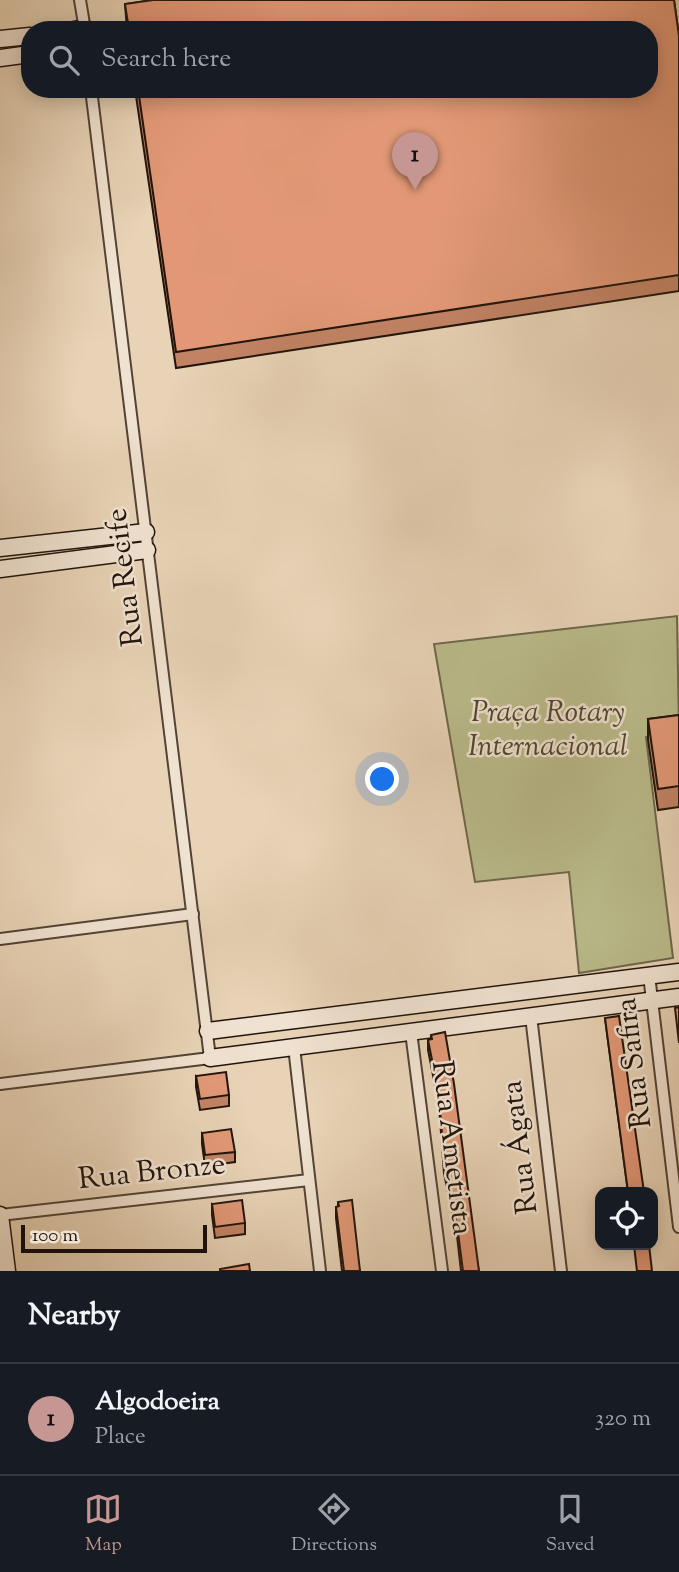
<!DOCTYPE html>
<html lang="en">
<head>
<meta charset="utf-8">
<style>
  body { margin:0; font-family:"Sorts Mill Goudy",serif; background:#242831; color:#f1f3f6 }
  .controls { position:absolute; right:21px; bottom:21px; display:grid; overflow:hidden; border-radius:14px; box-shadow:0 4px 18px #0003 }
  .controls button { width:63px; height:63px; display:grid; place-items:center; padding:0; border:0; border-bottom:2px solid #363941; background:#171b24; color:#f1f3f6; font:35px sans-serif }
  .scale { position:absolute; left:21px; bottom:18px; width:186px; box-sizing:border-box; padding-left:7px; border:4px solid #21130c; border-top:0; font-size:19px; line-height:24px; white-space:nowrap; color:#21130c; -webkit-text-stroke:5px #f0e2d0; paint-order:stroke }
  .you { position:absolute; left:383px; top:780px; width:24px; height:24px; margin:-18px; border:5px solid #fff; border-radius:50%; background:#1a73e8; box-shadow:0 0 0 10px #1a73e833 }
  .badge { display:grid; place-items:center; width:46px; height:46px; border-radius:50%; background:#c59692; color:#111; font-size:23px; font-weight:700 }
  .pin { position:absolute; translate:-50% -58px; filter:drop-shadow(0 2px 4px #0008) }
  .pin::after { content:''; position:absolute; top:37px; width:24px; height:21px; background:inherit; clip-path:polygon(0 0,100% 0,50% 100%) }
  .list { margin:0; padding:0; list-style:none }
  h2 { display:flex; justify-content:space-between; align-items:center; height:91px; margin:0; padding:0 28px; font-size:30px }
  h2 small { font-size:23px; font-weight:400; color:#9ea1a6 }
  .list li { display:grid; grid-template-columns:46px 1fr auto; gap:21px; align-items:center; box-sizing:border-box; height:112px; padding:0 28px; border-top:2px solid #363941 }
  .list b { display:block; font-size:26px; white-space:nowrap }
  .list p { margin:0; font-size:23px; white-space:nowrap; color:#9ea1a6 }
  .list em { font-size:23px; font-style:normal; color:#9ea1a6 }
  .icon { flex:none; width:38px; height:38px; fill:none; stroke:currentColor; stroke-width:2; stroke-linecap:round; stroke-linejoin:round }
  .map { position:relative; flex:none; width:679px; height:1271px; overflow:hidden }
  .search { position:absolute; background:#171b24; box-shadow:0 4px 18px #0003; left:21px; right:21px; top:21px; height:77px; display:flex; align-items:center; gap:18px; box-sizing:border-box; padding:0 24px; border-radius:28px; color:#9ea1a6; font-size:26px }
  .sheet { height:203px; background:#171b24 }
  nav { display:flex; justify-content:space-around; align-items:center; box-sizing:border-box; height:98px; border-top:2px solid #363941; background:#171b24; font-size:19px; color:#9ea1a6 }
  nav a { display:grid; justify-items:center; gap:4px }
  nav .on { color:#c59692 }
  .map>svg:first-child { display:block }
</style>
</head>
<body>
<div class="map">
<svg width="679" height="1271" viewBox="0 0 679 1271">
  <rect width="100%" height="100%" fill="#e8d3b6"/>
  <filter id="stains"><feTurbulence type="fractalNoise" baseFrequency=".00286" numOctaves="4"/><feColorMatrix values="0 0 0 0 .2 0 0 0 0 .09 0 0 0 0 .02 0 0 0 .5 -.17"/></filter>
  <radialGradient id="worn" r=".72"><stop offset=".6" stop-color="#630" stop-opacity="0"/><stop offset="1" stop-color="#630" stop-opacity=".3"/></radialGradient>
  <path fill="#babb8b" stroke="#6e674c" stroke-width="2" d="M677 616 679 730 646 737 673 958 579 973 569 872 475 882 434 644Z"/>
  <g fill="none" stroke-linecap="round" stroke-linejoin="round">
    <defs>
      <g id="street">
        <path d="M80 0 85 30"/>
        <path d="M0 939 193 914"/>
        <path d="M649 975 679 1227"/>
        <path d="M531 1016 561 1271"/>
        <path d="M411 1032 442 1271"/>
        <path d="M294 1047 320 1271"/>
        <path d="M0 1084 210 1058 91 89"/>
        <path d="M0 1215 309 1180"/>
      </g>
      <g id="secondary">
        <path d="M74 30 84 28"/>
        <path d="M0 39 30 36"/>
        <path d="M0 58 30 54"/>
        <path d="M0 548 146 532"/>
        <path d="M0 569 147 550"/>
        <path d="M208 1031 679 972"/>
        <path d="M210 1058 679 997"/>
        <path d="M0 1215 7 1271"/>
      </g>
    </defs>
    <use href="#street" stroke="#534336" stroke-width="14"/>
    <use href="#secondary" stroke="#21130c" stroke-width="19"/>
    <use href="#street" stroke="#f0e2d0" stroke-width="10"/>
    <use href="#secondary" stroke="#f0e2d0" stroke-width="16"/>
  </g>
  <g fill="#c28365" stroke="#21130c" stroke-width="2">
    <path d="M153 0H674L679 36V291L176 368 135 89H649V30H127L125 4Z"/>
    <path d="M679 715V807L658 810 648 740V719Z"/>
    <path d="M605 1018 644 1192H628Z"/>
    <path d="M431 1035 479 1271H461L457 1236 444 1173 439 1106 428 1050V1040L431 1039Z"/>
    <path d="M196 1076 229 1095V1106L200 1110 196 1087Z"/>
    <path d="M202 1133 235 1152V1162L205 1166 202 1144Z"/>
    <path d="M338 1202 360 1271H342L336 1218V1207H338Z"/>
    <path d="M212 1204 245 1223V1234L215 1238 212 1215Z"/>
  </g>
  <g fill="#e29876" stroke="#21130c" stroke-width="2">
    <path d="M153 0H674L679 36V275L176 352 138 89H649V30H129L125 4Z"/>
    <path d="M679 715V786L658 789 648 719Z"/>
    <path d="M679 1007V1043L675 1008Z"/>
    <path d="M619 1016 644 1192H628L605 1018Z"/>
    <path d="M445 1032 454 1084 479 1271H463L457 1225 444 1162 439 1095 428 1040 432 1039 431 1035Z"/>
    <path d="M226 1072 229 1095 200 1099 196 1076Z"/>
    <path d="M231 1129 235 1152 205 1155 202 1133Z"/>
    <path d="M242 1200 245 1223 215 1227 212 1204Z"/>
    <path d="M352 1200 360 1271H344L336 1207 339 1206 338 1202Z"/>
    <path d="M634 1245H649L652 1271H637Z"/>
    <path d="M249 1264 250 1271H220V1269Z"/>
  </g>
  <g text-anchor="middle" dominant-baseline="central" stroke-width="5" stroke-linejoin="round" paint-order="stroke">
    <g font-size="30" fill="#21130c" stroke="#f0e2d0">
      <text transform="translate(126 577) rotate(-97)">Rua Recife</text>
      <text transform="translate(635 1063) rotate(-97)">Rua Safira</text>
      <text transform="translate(521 1147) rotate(-97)">Rua Ágata</text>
      <text transform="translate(451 1148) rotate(83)">Rua Ametista</text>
      <text transform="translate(152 1173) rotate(-6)">Rua Bronze</text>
    </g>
    <g font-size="30" font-style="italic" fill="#4f4532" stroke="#f0e2d0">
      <text x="548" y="713">Praça Rotary<tspan x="548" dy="34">Internacional</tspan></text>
    </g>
  </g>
  <rect width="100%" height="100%" filter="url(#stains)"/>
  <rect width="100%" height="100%" fill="url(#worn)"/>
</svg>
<div class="controls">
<button><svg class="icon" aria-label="locate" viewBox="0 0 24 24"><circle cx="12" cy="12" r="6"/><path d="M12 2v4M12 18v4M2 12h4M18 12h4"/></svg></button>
</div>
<div class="scale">100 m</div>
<div class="you"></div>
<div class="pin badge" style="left:415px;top:190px">1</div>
<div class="search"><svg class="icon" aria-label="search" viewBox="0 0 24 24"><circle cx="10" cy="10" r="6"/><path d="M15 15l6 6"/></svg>Search here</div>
</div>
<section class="sheet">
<h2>Nearby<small></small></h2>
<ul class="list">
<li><span class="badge">1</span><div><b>Algodoeira</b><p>Place</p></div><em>320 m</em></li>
</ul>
</section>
<nav>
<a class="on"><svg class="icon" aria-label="map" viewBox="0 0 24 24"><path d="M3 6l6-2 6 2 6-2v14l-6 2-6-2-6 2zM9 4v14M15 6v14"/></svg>Map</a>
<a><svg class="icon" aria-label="directions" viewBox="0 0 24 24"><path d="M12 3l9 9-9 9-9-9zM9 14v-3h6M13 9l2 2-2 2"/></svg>Directions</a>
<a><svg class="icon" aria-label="saved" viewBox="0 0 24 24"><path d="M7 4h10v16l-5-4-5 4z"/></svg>Saved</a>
</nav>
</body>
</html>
